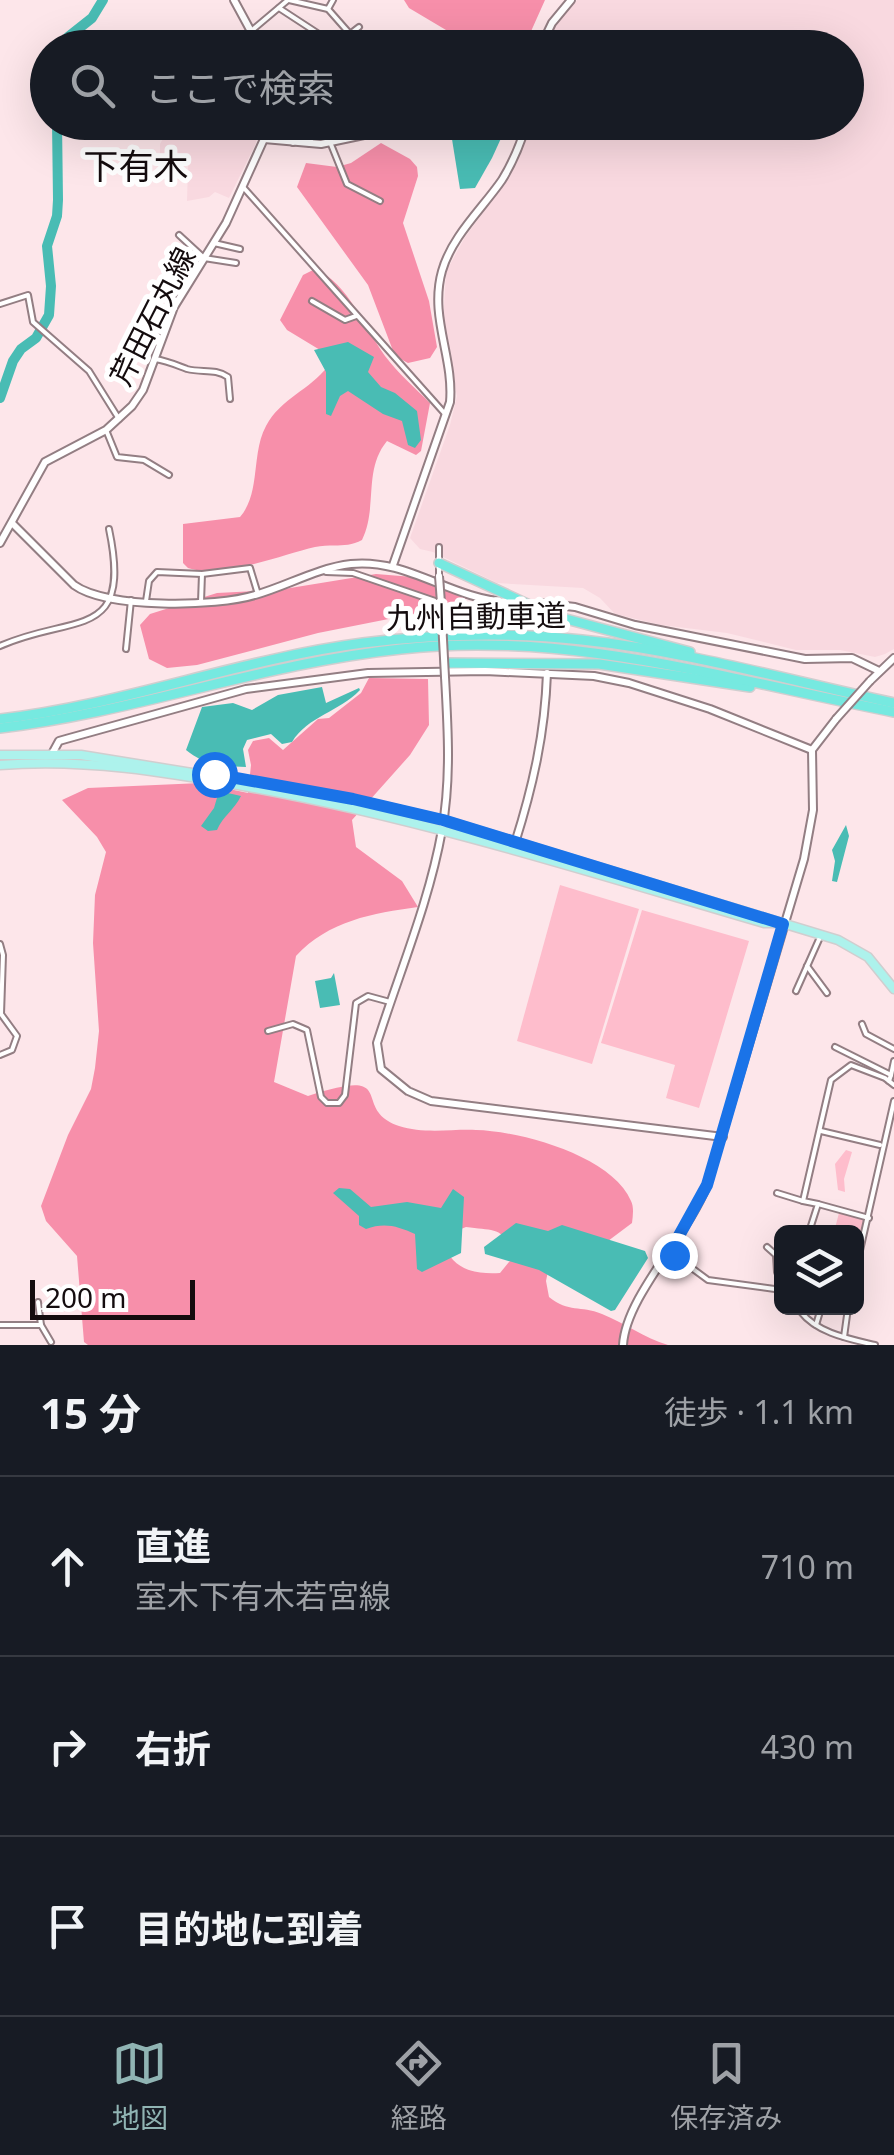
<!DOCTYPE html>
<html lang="ja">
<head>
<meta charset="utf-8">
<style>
  body { margin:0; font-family:"Noto Sans","Noto Sans JP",sans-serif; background:#20242c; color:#f1f3f6 }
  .controls { position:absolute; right:30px; bottom:30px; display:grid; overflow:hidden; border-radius:15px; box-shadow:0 10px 40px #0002 }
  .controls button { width:90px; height:90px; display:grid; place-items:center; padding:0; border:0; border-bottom:2px solid #363941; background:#171b24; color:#f1f3f6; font:50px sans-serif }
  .scale { position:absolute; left:30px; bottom:25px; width:165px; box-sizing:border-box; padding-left:10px; border:5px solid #140c0e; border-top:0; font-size:28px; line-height:35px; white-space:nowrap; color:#140c0e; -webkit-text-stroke:8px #fff; paint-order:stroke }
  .stop { position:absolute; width:30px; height:30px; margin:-22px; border:8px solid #1a73e8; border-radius:50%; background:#fff }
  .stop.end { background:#1a73e8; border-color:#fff; box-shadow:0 2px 10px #0008 }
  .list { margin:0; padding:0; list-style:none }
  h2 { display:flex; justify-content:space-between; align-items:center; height:130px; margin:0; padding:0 40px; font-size:42px }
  h2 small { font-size:32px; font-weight:400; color:#9ea1a6 }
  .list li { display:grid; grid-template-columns:65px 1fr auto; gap:30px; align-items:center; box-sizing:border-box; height:180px; padding:0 40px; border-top:2px solid #363941 }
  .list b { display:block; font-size:38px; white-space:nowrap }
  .list p { margin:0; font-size:32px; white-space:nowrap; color:#9ea1a6 }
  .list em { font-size:32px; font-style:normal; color:#9ea1a6 }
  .icon { flex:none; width:55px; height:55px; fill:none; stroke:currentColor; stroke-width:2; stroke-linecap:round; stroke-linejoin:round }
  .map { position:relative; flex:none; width:894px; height:1345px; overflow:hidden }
  .search { position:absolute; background:#171b24; box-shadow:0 10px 40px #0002; left:30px; right:30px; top:30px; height:110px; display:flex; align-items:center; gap:25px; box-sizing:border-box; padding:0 35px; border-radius:55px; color:#9ea1a6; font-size:38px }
  .sheet { height:670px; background:#171b24 }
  nav { display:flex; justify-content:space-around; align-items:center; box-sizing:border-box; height:140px; border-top:2px solid #363941; background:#171b24; font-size:28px; color:#9ea1a6 }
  nav a { display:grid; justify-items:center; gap:5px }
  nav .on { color:#90b4b3 }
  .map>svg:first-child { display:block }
</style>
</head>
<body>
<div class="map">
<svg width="894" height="1345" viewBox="0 0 894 1345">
  <rect width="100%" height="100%" fill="#fde6ea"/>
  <g fill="#f9d9e0">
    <path d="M577 0H894V649L885 654 875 657 840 650H796L727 633 661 625 615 614 600 598 583 588 497 583 433 552 420 549 410 538 450 425 457 396 443 325 446 272 465 237 509 177 532 123 846 122V48L545 47 556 26Z"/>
    <path d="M172 123H262L255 145 229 198 215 192 209 197 187 201 188 166 177 157 163 161 160 154V144Z"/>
  </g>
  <g fill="#febdcc">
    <path d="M560 885 639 909 592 1064 517 1041Z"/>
    <path d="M642 910 749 941 699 1108 666 1098 675 1065 601 1043Z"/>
    <path d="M846 1150 852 1152 844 1179 845 1192 838 1190 835 1164Z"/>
    <path d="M839 1213 864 1219 857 1251 856 1232H834Z"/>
  </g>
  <g fill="#f78faa" fill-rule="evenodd">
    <path d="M404 0H545L524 47 439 48 446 36V30L409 8Z"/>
    <path d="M381 143 410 159 417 167 418 176 403 223 429 301 437 347 430 358 408 363 395 356 368 285 297 187 306 163 337 167 351 163Z"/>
    <path d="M315 269C348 283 365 328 385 356 398 373 415 388 430 403L421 451 416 455 387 441C363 470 378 507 362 540 346 549 332 543 315 547 281 555 221 579 188 568L183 563V524L240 517C261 493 251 453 266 426 281 398 310 390 328 366L325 353 287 330 280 320 303 275Z"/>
    <path d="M376 574 413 577 465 594 466 599 454 606 318 633 197 665 167 668 149 659 140 625 150 614 217 593 278 590Z"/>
    <path d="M369 678 428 679 429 725 410 755 352 820 356 847 402 881 418 907C373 913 328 921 296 956L274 1082 308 1096C402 1065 349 1109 399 1126 423 1134 451 1129 476 1130 520 1131 612 1156 631 1201 634 1207 633 1215 632 1223L604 1244 549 1266 546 1281 549 1297C569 1313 580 1305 602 1314 625 1323 644 1338 668 1345H88L84 1342 77 1256 46 1221 41 1206 68 1135 91 1089 95 1068 99 1031 93 943 95 895 106 852 97 837 62 800 88 788 201 783 248 793 251 765 248 750 253 741 269 738 283 750 318 719 329 718 361 693ZM466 1227C494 1231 504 1226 514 1256L500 1273C479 1274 459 1272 447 1252L456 1231Z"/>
  </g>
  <g fill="#49bcb4">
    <path d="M473 122 508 123 492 158 475 188 460 189 451 133 453 127Z"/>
    <path d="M348 342 374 357 368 372 381 387 395 393 417 411 421 440 415 448 408 445 402 421 383 414 348 391 340 396 331 416 326 414V372L314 350Z"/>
    <path d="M322 687 326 703 359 688 360 690C339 712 308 716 292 742L282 744 271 734 247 740 243 749 246 767C222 766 206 766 186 750L202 707 233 703 252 710 278 695Z"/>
    <path d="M219 791 241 796C235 809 223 816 217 830L208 831 201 826 214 808Z"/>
    <path d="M846 825 849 836 837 882 832 881 835 861 832 850Z"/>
    <path d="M334 973 340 1005 320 1008 315 981 331 978Z"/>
    <path d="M339 1188 350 1189 371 1207 407 1202 441 1208 453 1189 464 1197 461 1253 422 1272 417 1269 415 1234C398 1226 384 1222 366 1229L359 1225V1216L333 1193Z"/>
    <path d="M516 1223 548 1231 562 1225 645 1251 648 1258 615 1310 611 1311 539 1270 485 1254 484 1247Z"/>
  </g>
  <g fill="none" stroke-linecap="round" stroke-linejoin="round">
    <g stroke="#49bcb4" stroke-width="10">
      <path d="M66 48 68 37 92 18 103 0"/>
      <path d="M0 398 13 361 21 349 36 338 49 315 51 286 47 246 57 216 58 200 57 122"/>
    </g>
    <defs>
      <g id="street">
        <path d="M289 0 328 9 350 34"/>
        <path d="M279 8 328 40"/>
        <path d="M328 9 333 0"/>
        <path d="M250 32 288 0"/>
        <path d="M345 48 350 34 359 27"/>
        <path d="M283 122 293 132V143"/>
        <path d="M330 142 347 184 380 201"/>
        <path d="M310 144 315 122"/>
        <path d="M243 187 446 415"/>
        <path d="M179 235 204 258 236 263"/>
        <path d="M214 243 240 249"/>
        <path d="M312 301 345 320 356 316"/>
        <path d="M0 304 28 295 33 322 89 371 119 419"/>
        <path d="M155 359C168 361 176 365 187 369 202 373 215 368 228 377L230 399"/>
        <path d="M106 430 117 457 144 460 169 475"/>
        <path d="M439 547V576"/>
        <path d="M326 572 353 573 441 603"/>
        <path d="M146 601 149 581 157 572 202 574 250 568 257 591"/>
        <path d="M201 602 202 574"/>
        <path d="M0 646C73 613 133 643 109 529"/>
        <path d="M126 649 131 600"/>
        <path d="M0 944 3 955 1 1014 17 1036 12 1050 0 1055"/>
        <path d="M807 966 827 993"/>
        <path d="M796 991 821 935"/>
        <path d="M862 1024 866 1034 894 1049"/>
        <path d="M268 1031 293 1024 307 1030 321 1097 327 1103H339L345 1095 356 1003 368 996 390 1002"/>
        <path d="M835 1047 891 1075 889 1081"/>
        <path d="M891 1075 894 1061"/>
        <path d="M821 1131 880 1145"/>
        <path d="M777 1193 803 1201"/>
        <path d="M818 1204 869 1218"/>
        <path d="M809 1232 818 1204 803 1201 831 1080 851 1065 885 1078 894 1085"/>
        <path d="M767 1247 776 1255 777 1272 782 1284"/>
        <path d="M670 1252 708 1280 782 1290"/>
        <path d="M856 1268 894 1101"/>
        <path d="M38 1302 41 1325"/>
        <path d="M802 1308 801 1312C817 1333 850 1339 875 1345"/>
        <path d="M0 1325H41L51 1342"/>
        <path d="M816 1325 821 1308"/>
        <path d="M844 1337 848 1308"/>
      </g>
      <g id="secondary">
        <path d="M234 0 260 48"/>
        <path d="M540 48 552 23 571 0"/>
        <path d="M264 139 321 144 426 122"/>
        <path d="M12 523 74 585C107 609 216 607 255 595 287 586 317 568 351 564 407 558 451 599 507 602"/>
        <path d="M0 543 45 462 106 430 132 406 143 390 174 307 226 223 264 139 268 122"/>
        <path d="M393 565 450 402C454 357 429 317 442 271 452 236 482 209 502 180 513 162 521 143 527 122"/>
        <path d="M539 603 575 607 635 625 805 659 852 658 879 671"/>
        <path d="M445 677C448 729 451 780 442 830 429 903 399 973 377 1043L381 1069 408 1091 431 1101 723 1137"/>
        <path d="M870 681 894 658"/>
        <path d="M53 752 59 741 66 739 246 689 368 673 485 671 594 676 629 683 710 709 812 750"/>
        <path d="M515 843C533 786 545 733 547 673"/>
        <path d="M623 1345C626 1296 688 1235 707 1185L804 859 813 810 812 750 836 719"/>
      </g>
      <g id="primary">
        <path d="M0 755H81L353 799 443 820 838 940 868 957 894 989"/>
        <path d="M0 765C84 758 166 772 249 787 424 819 593 873 764 923H778"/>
      </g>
      <g id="highway">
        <path d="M439 563 551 615 690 652"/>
        <path d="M445 663 599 664 750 687"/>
        <path d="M0 719C123 705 240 659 363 643 436 634 509 632 582 640 687 651 791 681 894 703"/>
        <path d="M0 728C135 712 265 663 401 649 570 630 730 680 894 712"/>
      </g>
    </defs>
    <use href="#street" stroke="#937e83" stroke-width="8"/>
    <use href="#secondary" stroke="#937e83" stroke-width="10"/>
    <use href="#primary" stroke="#d0cecf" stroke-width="11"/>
    <use href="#highway" stroke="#d0cecf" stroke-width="12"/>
    <use href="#street" stroke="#fff" stroke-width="4"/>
    <use href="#secondary" stroke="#fff" stroke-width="6"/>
    <use href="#primary" stroke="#adf2ec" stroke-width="8"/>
    <use href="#highway" stroke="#76e9e0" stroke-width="9"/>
    <defs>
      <g id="secondary-bridge">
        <path d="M439 576 441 603"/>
        <path d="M442 621 445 677"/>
        <path d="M836 719 870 681"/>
      </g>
    </defs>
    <use href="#secondary-bridge" stroke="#937e83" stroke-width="10" stroke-linecap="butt"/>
    <use href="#secondary-bridge" stroke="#fff" stroke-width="6"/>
  </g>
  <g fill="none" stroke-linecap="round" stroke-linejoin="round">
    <path stroke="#1a73e8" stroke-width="12" d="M214 774 353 799 443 820 783 924 707 1185 670 1252 674 1255"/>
  </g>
  <g text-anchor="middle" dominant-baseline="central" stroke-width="10" stroke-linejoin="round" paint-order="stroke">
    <g font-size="30" fill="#140c0e" stroke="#fff">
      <text transform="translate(152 316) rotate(-63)">芹田石丸線</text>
      <text transform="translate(476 616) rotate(-1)">九州自動車道</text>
    </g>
    <g font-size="35" fill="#140c0e" stroke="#fff">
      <text x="136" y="165">下有木</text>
    </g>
  </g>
</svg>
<div class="controls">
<button><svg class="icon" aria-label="layers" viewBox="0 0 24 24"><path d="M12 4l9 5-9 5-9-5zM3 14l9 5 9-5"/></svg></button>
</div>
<div class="scale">200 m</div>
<div class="stop" style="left:214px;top:774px"></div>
<div class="stop end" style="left:674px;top:1255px"></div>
<div class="search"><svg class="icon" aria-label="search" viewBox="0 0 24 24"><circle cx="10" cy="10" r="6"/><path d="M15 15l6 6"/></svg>ここで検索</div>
</div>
<section class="sheet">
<h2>15 分<small>徒歩 · 1.1 km</small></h2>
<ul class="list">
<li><svg class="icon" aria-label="ahead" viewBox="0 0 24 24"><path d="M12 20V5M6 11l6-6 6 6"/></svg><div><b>直進</b><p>室木下有木若宮線</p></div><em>710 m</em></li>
<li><svg class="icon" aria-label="right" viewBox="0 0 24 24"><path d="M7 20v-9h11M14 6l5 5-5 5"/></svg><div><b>右折</b></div><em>430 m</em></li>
<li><svg class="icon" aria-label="arrive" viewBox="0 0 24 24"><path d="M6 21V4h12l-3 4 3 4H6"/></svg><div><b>目的地に到着</b></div></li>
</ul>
</section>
<nav>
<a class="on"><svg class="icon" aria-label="map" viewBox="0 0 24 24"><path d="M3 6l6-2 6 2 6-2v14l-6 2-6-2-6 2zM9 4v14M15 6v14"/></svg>地図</a>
<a><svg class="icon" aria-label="directions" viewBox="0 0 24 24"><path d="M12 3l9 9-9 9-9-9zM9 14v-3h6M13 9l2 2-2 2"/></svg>経路</a>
<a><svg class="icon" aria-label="saved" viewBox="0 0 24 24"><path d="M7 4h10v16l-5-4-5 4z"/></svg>保存済み</a>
</nav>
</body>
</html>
